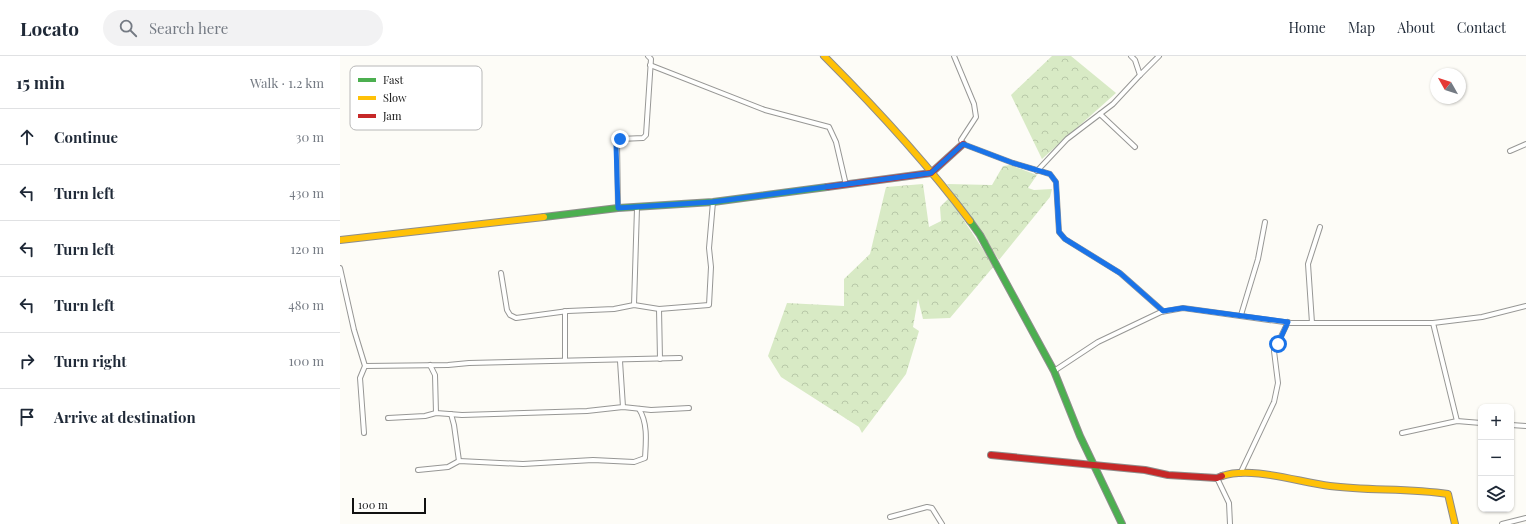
<!DOCTYPE html>
<html lang="en">
<head>
<meta charset="utf-8">
<style>
  body { margin:0; font-family:"Playfair Display",serif; background:#f2f2f3; color:#1f2937 }
  .controls { position:absolute; right:12px; bottom:12px; display:grid; overflow:hidden; border-radius:8px; box-shadow:0 1px 3px #0004 }
  .controls button { width:36px; height:36px; display:grid; place-items:center; padding:0; border:0; border-bottom:1px solid #e0e1e3; background:#fff; color:#1f2937; font:20px sans-serif }
  .compass { position:absolute; left:1090px; top:12px; width:36px; height:36px; border-radius:50%; background:#fff; box-shadow:0 1px 3px #0004; rotate:309deg }
  .scale { position:absolute; left:12px; bottom:10px; width:74px; box-sizing:border-box; padding-left:4px; border:2px solid #111; border-top:0; font-size:11px; line-height:14px; white-space:nowrap; color:#111; -webkit-text-stroke:3px #fff; paint-order:stroke }
  .stop { position:absolute; width:12px; height:12px; margin:-9px; border:3px solid #1a73e8; border-radius:50%; background:#fff }
  .stop.end { background:#1a73e8; border-color:#fff; box-shadow:0 1px 4px #0008 }
  .list { margin:0; padding:0; list-style:none }
  h2 { display:flex; justify-content:space-between; align-items:center; height:52px; margin:0; padding:0 16px; font-size:17px }
  h2 small { font-size:13px; font-weight:400; color:#747a83 }
  .list li { display:grid; grid-template-columns:26px 1fr auto; gap:12px; align-items:center; box-sizing:border-box; height:56px; padding:0 16px; border-top:1px solid #e0e1e3 }
  .list b { display:block; font-size:15px; white-space:nowrap }
  .list em { font-size:13px; font-style:normal; color:#747a83 }
  .icon { flex:none; width:22px; height:22px; fill:none; stroke:currentColor; stroke-width:2; stroke-linecap:round; stroke-linejoin:round }
  .map { position:relative; flex:none; width:1186px; height:468px; overflow:hidden }
  header { display:flex; align-items:center; gap:24px; box-sizing:border-box; height:56px; padding:0 20px; background:#fff; border-bottom:1px solid #e0e1e3 }
  header strong { font-size:19px }
  nav { display:flex; gap:22px; margin-inline-start:auto; font-size:14px }
  .search { width:280px; height:36px; background:#f2f2f3; display:flex; align-items:center; gap:10px; box-sizing:border-box; padding:0 14px; border-radius:22px; color:#747a83; font-size:15px }
  main { display:flex }
  aside { flex:1; background:#fff }
  .map>svg:first-child { display:block }
</style>
</head>
<body>
<header>
<strong>Locato</strong>
<div class="search"><svg class="icon" aria-label="search" viewBox="0 0 24 24"><circle cx="10" cy="10" r="6"/><path d="M15 15l6 6"/></svg>Search here</div>
<nav><a>Home</a><a>Map</a><a>About</a><a>Contact</a></nav>
</header>
<main>
<aside>
<h2>15 min<small>Walk · 1.2 km</small></h2>
<ul class="list">
<li><svg class="icon" aria-label="ahead" viewBox="0 0 24 24"><path d="M12 20V5M6 11l6-6 6 6"/></svg><div><b>Continue</b></div><em>30 m</em></li>
<li><svg class="icon" aria-label="left" viewBox="0 0 24 24"><path d="M17 20v-9H6M10 6l-5 5 5 5"/></svg><div><b>Turn left</b></div><em>430 m</em></li>
<li><svg class="icon" aria-label="left" viewBox="0 0 24 24"><path d="M17 20v-9H6M10 6l-5 5 5 5"/></svg><div><b>Turn left</b></div><em>120 m</em></li>
<li><svg class="icon" aria-label="left" viewBox="0 0 24 24"><path d="M17 20v-9H6M10 6l-5 5 5 5"/></svg><div><b>Turn left</b></div><em>480 m</em></li>
<li><svg class="icon" aria-label="right" viewBox="0 0 24 24"><path d="M7 20v-9h11M14 6l5 5-5 5"/></svg><div><b>Turn right</b></div><em>100 m</em></li>
<li><svg class="icon" aria-label="arrive" viewBox="0 0 24 24"><path d="M6 21V4h12l-3 4 3 4H6"/></svg><div><b>Arrive at destination</b></div></li>
</ul>
</aside>
<div class="map">
<svg width="1186" height="468" viewBox="0 0 1186 468">
  <defs>
    <pattern id="forest-crowns" width="20" height="18" patternUnits="userSpaceOnUse"><rect width="20" height="18" fill="#d8eac5"/><path d="M2 6a3 3 0 1 1 6 0M12 15a3 3 0 1 1 6 0" fill="none" stroke="#b8c8a8"/></pattern>
  </defs>
  <rect width="100%" height="100%" fill="#fdfcf7"/>
  <g fill="url(#forest-crowns)">
    <path d="M712 0H731L776 37 702 103 671 39Z"/>
    <path d="M670 109 697 119 688 132 694 134 712 133 710 141 659 204 607 128 652 129 663 110Z"/>
    <path d="M583 128 589 171 601 165 600 151 609 142 654 210 610 262 583 263 578 243 573 271 579 275 566 318 522 377 519 371 441 321 428 300 447 247 504 250V223L530 198 546 131Z"/>
  </g>
  <g fill="none" stroke-linecap="round" stroke-linejoin="round">
    <defs>
      <g id="street">
        <path d="M614 0 634 48 636 61 621 84 623 88 673 107 710 118 716 126 719 176 725 183 780 217 823 255"/>
        <path d="M791 0 795 4 800 19 819 0"/>
        <path d="M310 9 425 54 489 71 496 86 506 129"/>
        <path d="M760 58 795 91"/>
        <path d="M1170 95 1186 88"/>
        <path d="M697 115 727 83 773 48 800 19"/>
        <path d="M278 152 277 86 280 83 303 82 306 79 311 3 308 0"/>
        <path d="M0 212 14 274 25 310 20 322 24 377"/>
        <path d="M161 217 167 254 170 259 176 262 228 255 274 253 294 249 319 253 369 249 371 211 369 192 373 146"/>
        <path d="M294 249 297 152"/>
        <path d="M319 253 320 303"/>
        <path d="M225 255V304"/>
        <path d="M901 259 918 203 925 166"/>
        <path d="M972 267 968 208 980 171"/>
        <path d="M1093 267 1117 365"/>
        <path d="M280 305 283 351"/>
        <path d="M90 309 95 319 96 357"/>
        <path d="M25 310 108 309 129 307 340 302"/>
        <path d="M714 315 758 286 821 256 843 252 951 267H1093L1142 261 1186 250"/>
        <path d="M111 358 114 369 119 405"/>
        <path d="M48 362 85 360 96 357 122 359 247 355 283 351 311 354 349 352"/>
        <path d="M1171 369 1186 370"/>
        <path d="M1062 377 1117 365 1141 367"/>
        <path d="M78 414 108 411 119 405 183 408 253 404 294 406 305 402C306 386 308 367 299 353"/>
        <path d="M900 418 934 346 938 327 934 295 948 266"/>
        <path d="M877 422 889 447 890 468"/>
        <path d="M550 461 587 451 592 452 602 468"/>
        <path d="M1162 468 1186 462"/>
      </g>
      <g id="fast">
        <path d="M204 161 278 152 373 146 487 131"/>
        <path d="M630 165 640 179 714 315 740 380 782 468"/>
      </g>
      <g id="slow">
        <path d="M484 0C536 52 586 106 630 165"/>
        <path d="M0 184 204 161"/>
        <path d="M882 420C912 410 958 426 990 430 1029 435 1069 432 1108 438L1115 468"/>
      </g>
      <g id="jam">
        <path d="M487 131 591 117 623 88"/>
        <path d="M651 399 805 414 828 419 877 422 882 420"/>
      </g>
    </defs>
    <use href="#street" stroke="#979795" stroke-width="6"/>
    <use href="#fast" stroke="#8e8d8b" stroke-width="8"/>
    <use href="#slow" stroke="#8e8d8b" stroke-width="8"/>
    <use href="#jam" stroke="#8e8d8b" stroke-width="8"/>
    <use href="#street" stroke="#fffffe" stroke-width="4"/>
    <use href="#fast" stroke="#4caf50" stroke-width="6"/>
    <use href="#slow" stroke="#ffc107" stroke-width="6"/>
    <use href="#jam" stroke="#c62828" stroke-width="6"/>
  </g>
  <g fill="none" stroke-linecap="round" stroke-linejoin="round">
    <path stroke="#1a73e8" stroke-width="5" d="M280 83 276 89 278 152 372 146 591 117 623 88 673 107 710 118 716 126 719 176 725 183 780 217 823 255 843 252 948 266 938 288"/>
  </g>
  <rect x="10" y="10" width="132" height="64" rx="6" fill="#fff" stroke="#b8b8b8" stroke-width="1"/>
  <rect x="18" y="22" width="18" height="4" fill="#4caf50"/>
  <rect x="18" y="40" width="18" height="4" fill="#ffc107"/>
  <rect x="18" y="58" width="18" height="4" fill="#c62828"/>
  <g font-size="11" fill="#111">
    <text x="43" y="28">Fast</text>
    <text x="43" y="46">Slow</text>
    <text x="43" y="64">Jam</text>
  </g>
</svg>
<div class="controls">
<button>+</button>
<button>−</button>
<button><svg class="icon" aria-label="layers" viewBox="0 0 24 24"><path d="M12 4l9 5-9 5-9-5zM3 14l9 5 9-5"/></svg></button>
</div>
<svg class="compass" viewBox="-18 -18 36 36"><path d="M0-13l5 13h-10z" fill="#e53935"/><path d="M0 13l5-13h-10z" fill="#747a83"/></svg>
<div class="scale">100 m</div>
<div class="stop" style="left:938px;top:288px"></div>
<div class="stop end" style="left:280px;top:83px"></div>
</div>
</main>
</body>
</html>
